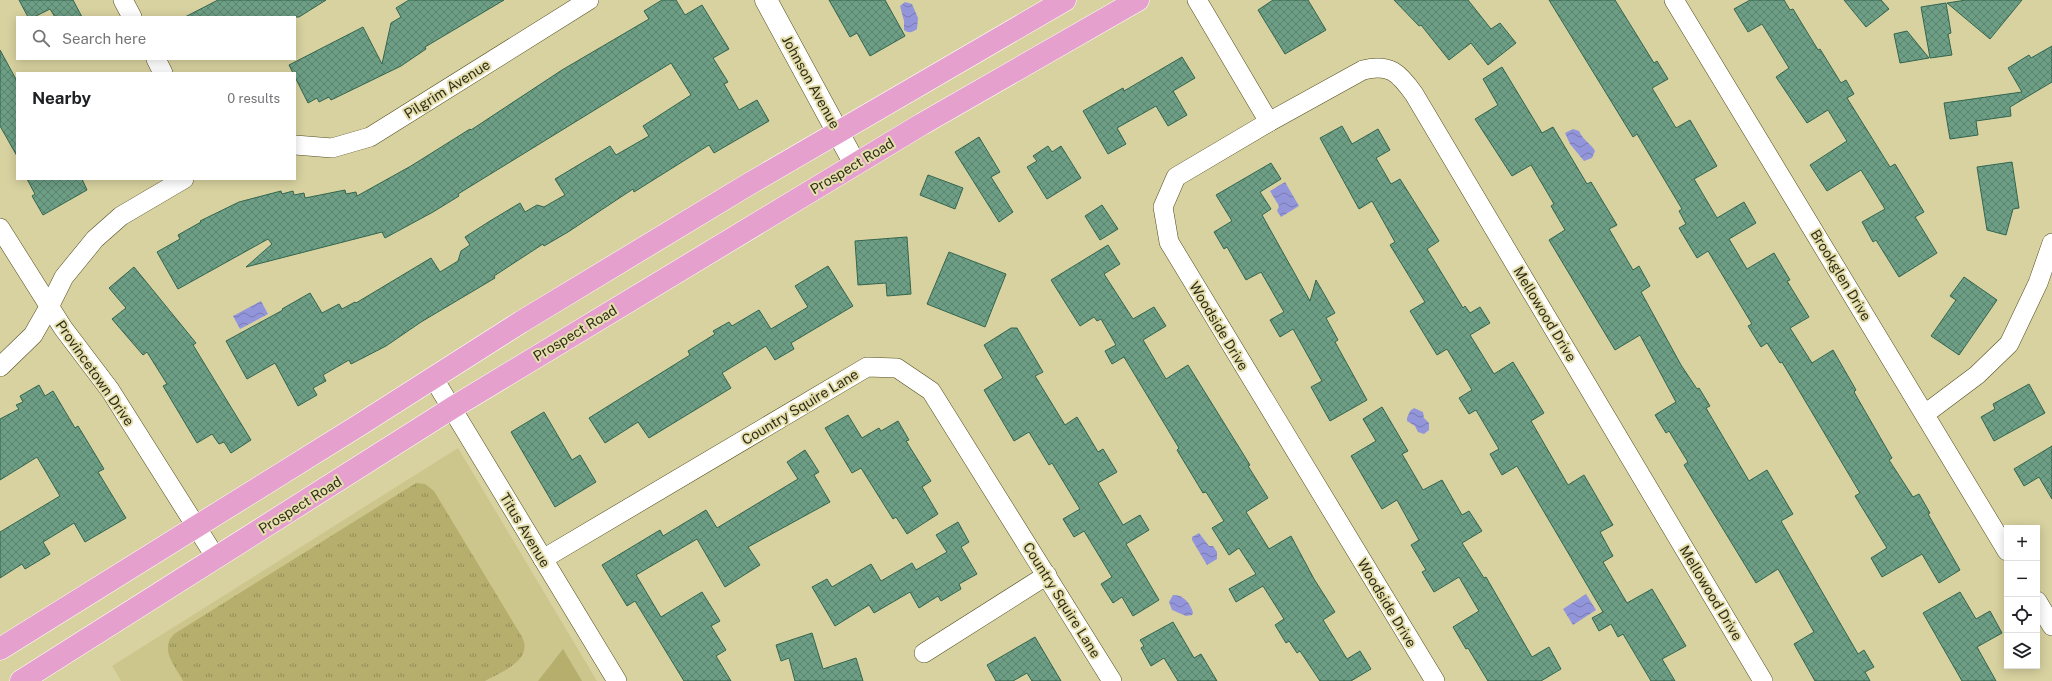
<!DOCTYPE html>
<html lang="en">
<head>
<meta charset="utf-8">
<style>
  body { margin:0; font-family:"Public Sans",sans-serif; background:#f2f2f2; color:#202124 }
  .controls { position:absolute; right:12px; bottom:12px; display:grid; overflow:hidden; border-radius:0px; box-shadow:0 2px 10px #0003 }
  .controls button { width:36px; height:36px; display:grid; place-items:center; padding:0; border:0; border-bottom:1px solid #e0e0e0; background:#fff; color:#202124; font:20px sans-serif }
  .list { margin:0; padding:0; list-style:none }
  h2 { display:flex; justify-content:space-between; align-items:center; height:52px; margin:0; padding:0 16px; font-size:17px }
  h2 small { font-size:13px; font-weight:400; color:#757577 }
  .icon { flex:none; width:22px; height:22px; fill:none; stroke:currentColor; stroke-width:2; stroke-linecap:round; stroke-linejoin:round }
  .map { position:relative; flex:none; width:2052px; height:681px; overflow:hidden }
  .search { position:absolute; background:#fff; box-shadow:0 2px 10px #0003; left:16px; top:16px; width:280px; height:44px; display:flex; align-items:center; gap:10px; box-sizing:border-box; padding:0 14px; border-radius:0px; color:#757577; font-size:15px }
  .panel { position:absolute; background:#fff; box-shadow:0 2px 10px #0003; left:16px; top:72px; width:280px; height:108px; border-radius:0px }
  .map>svg:first-child { display:block }
</style>
</head>
<body>
<div class="map">
<svg width="2052" height="681" viewBox="0 0 2052 681">
  <defs>
    <pattern id="grass-tufts" width="24" height="20" patternUnits="userSpaceOnUse"><rect width="24" height="20" fill="#b6ae6c"/><path d="M3 7l-1-3M5 7V3M7 7l1-3M15 17l-1-3M17 17v-4M19 17l1-3" fill="none" stroke="#948e58"/></pattern>
    <pattern id="water-waves" width="16" height="10" patternUnits="userSpaceOnUse"><rect width="16" height="10" fill="#9395db"/><path d="M0 5q4-4 8 0t8 0" fill="none" stroke="#787ab1"/></pattern>
    <pattern id="building-cross-hatch" width="8" height="8" patternUnits="userSpaceOnUse"><rect width="8" height="8" fill="#6d9f86"/><path d="M0 0l8 8M0 8l8-8" fill="none" stroke="#5a826d"/></pattern>
  </defs>
  <rect width="100%" height="100%" fill="#d8d2a0"/>
  <path fill="#cdc68c" d="M458 448 597 681H121L112 666Z"/>
  <path fill="url(#grass-tufts)" d="M416 483 425 484 434 491 522 637C534 660 501 672 485 681H183C175 666 159 649 174 634Z"/>
  <path fill="#b6ae6c" d="M563 649 582 681H538Z"/>
  <g fill="url(#water-waves)">
    <path d="M905 2 912 4 918 18 917 29C913 32 909 34 904 30V21L900 6Z"/>
    <path d="M1573 129 1579 131C1583 140 1593 146 1595 151L1592 158 1584 161 1570 144 1565 133Z"/>
    <path d="M1285 182 1299 206 1281 217 1277 211 1279 206 1270 191Z"/>
    <path d="M261 301 268 314 240 329 233 316Z"/>
    <path d="M1414 408 1423 412 1424 418 1429 423V430L1424 434 1418 432 1415 426 1407 421V418L1410 411Z"/>
    <path d="M1199 533 1209 546H1213L1217 552V559L1207 565 1192 540V537Z"/>
    <path d="M1586 594 1596 610 1573 625 1563 609Z"/>
    <path d="M1173 595C1183 594 1191 604 1193 613L1192 615 1186 616 1172 610 1169 602Z"/>
  </g>
  <g fill="url(#building-cross-hatch)" stroke="#34654e">
    <path d="M19 0H73L82 17H55L50 9 34 17H28Z"/>
    <path d="M218 0H326L299 17H185Z"/>
    <path d="M409 0H504L425 47 426 49 401 66 331 100 329 97 319 102 317 98 308 103 295 77V73H293L289 65 363 27 382 64 391 23 401 17 396 8Z"/>
    <path d="M662 0H676L685 15 702 5 729 49 713 58 728 82 724 84 739 110 757 100 769 121 714 153 709 145 634 192 633 189 568 232 544 246 543 244 494 276 495 278 421 322 386 346 351 364 349 360 323 375 326 381 313 388 317 395 298 406 275 363 247 379 226 341 283 310 282 309 310 293 322 313 339 304 342 309 355 302 356 303 431 258 440 272 458 261 461 251 470 245 465 237 490 221 520 203 525 212 537 205 544 207 565 195 555 179 610 146 616 155 649 136 643 126 691 95 671 63 458 194 459 196 433 212 385 238 382 232 246 267 272 244 268 239 178 289 157 252 180 239 178 235 201 222 200 221 239 202 281 191 282 194 293 191 294 195 304 193 305 198 345 190 346 194 356 192 357 196 411 166 470 129 471 130 562 70 649 19 644 11Z"/>
    <path d="M829 0H885L905 36 870 56 857 33 850 37Z"/>
    <path d="M1273 0H1308L1326 30 1285 54 1258 10Z"/>
    <path d="M1394 0H1468L1491 29 1500 23 1516 43 1488 65 1471 43 1449 60 1421 25 1419 26Z"/>
    <path d="M1549 0H1615L1654 63 1657 61 1668 79 1652 88 1676 128 1690 120 1717 166 1694 179 1717 218 1744 202 1756 223 1729 239 1747 269 1774 253 1790 280 1787 281 1809 317 1790 328 1812 363 1833 350 1856 390 1854 392 1892 458 1889 460 1913 497 1919 494 1930 513 1928 514 1960 570 1939 583 1922 554 1882 577 1871 558 1887 548 1855 496 1860 493 1782 362 1780 363 1767 343 1761 347 1748 326 1752 324 1708 251 1697 258 1679 228 1686 224 1679 211 1682 209 1637 134 1633 137Z"/>
    <path d="M1750 0H1784L1790 10 1793 9 1818 50 1820 49 1841 83 1846 80 1854 94 1847 98 1890 167 1895 164 1924 212 1915 217 1937 253 1899 277 1876 240 1873 242 1862 222 1885 209 1861 170 1827 191 1810 165 1847 141 1828 110 1807 123 1776 77 1789 68 1762 24 1748 32 1734 9Z"/>
    <path d="M1844 0H1881L1889 9 1866 27Z"/>
    <path d="M1966 0H2022L1990 39 1947 3Z"/>
    <path d="M1946 3 1951 33 1948 34 1952 55 1930 58 1921 7Z"/>
    <path d="M1907 31 1929 58 1900 63 1894 34Z"/>
    <path d="M2052 46V82L2010 107 2011 116 1976 121 1978 135 1950 139 1944 103 2022 92 2008 68 2029 55 2031 58Z"/>
    <path d="M0 50 17 81V156L0 126Z"/>
    <path d="M1182 57 1195 78 1173 91 1187 115 1168 126 1156 106 1117 128 1126 144 1108 154 1083 111 1123 88 1124 91Z"/>
    <path d="M1502 67 1542 133 1553 127 1587 184 1591 182 1617 225 1609 229 1633 270 1639 266 1650 286 1641 292 1681 365 1697 389 1699 388 1710 406 1706 408 1749 481 1767 470 1793 514 1781 521 1858 654 1864 650 1874 667 1865 672 1870 681H1815L1794 644 1814 632 1778 569 1756 583 1684 465 1688 462 1669 431 1666 433 1655 415 1676 402 1640 335 1615 350 1549 240 1565 230 1551 206 1554 204 1531 165 1512 176 1475 119 1498 105 1483 79Z"/>
    <path d="M1342 126 1352 144 1378 129 1390 150 1376 158 1391 184 1400 179 1439 241 1427 249 1463 308 1465 306 1470 313 1480 307 1490 323 1470 335 1494 374 1513 362 1544 413 1531 421 1568 485 1584 475 1613 525 1600 532 1613 556 1603 562 1627 603 1652 589 1686 646 1662 659 1675 681H1651L1623 634 1618 637 1611 624 1599 631 1592 618 1603 612 1517 466 1502 475 1490 454 1499 449 1476 410 1469 414 1459 398 1472 390 1447 349 1437 355 1410 311 1425 302 1390 245 1395 242 1372 201 1359 209 1320 138Z"/>
    <path d="M979 137 1000 172 991 177 1013 212 999 222 955 152Z"/>
    <path d="M1048 146 1052 152 1061 146 1081 178 1047 199 1027 167 1037 161 1033 156Z"/>
    <path d="M2012 162 2019 208 2013 209 2006 235 1987 230 1977 167Z"/>
    <path d="M1271 163 1281 179 1260 192 1271 209 1262 215 1310 301 1316 280 1335 313 1326 318 1338 340 1335 342 1367 400 1330 421 1311 387 1322 381 1293 329 1280 337 1270 320 1284 312 1261 272 1246 280 1227 247 1224 249 1214 232 1232 221 1216 195Z"/>
    <path d="M928 175 963 188 955 209 920 195Z"/>
    <path d="M27 179H82L87 190 43 215 32 196 35 194Z"/>
    <path d="M1102 205 1118 229 1100 240 1085 216Z"/>
    <path d="M907 237 911 294 887 296 886 283 858 285 855 241Z"/>
    <path d="M1108 245 1120 264 1104 274 1133 319 1154 307 1166 326 1143 340 1166 379 1188 365 1250 465 1248 466 1268 498 1246 512 1269 549 1291 536 1314 579 1335 612 1323 620 1347 659 1360 651 1371 669 1351 681H1320L1300 651 1297 653 1289 641 1286 643 1275 625 1284 619 1263 586 1236 602 1229 589 1256 574 1239 548 1229 555 1212 528 1224 521 1206 492 1203 493 1177 450 1179 448 1124 357 1112 364 1105 351 1116 345 1101 319 1097 321 1094 317 1080 326 1051 280Z"/>
    <path d="M949 252 1006 274 985 327 927 304Z"/>
    <path d="M828 266 853 306 791 343 794 349 775 360 766 346 722 373 731 388 649 438 638 422 605 443 589 418 690 355 688 351 715 334 713 331 729 322 732 326 759 310 771 329 808 307 795 286Z"/>
    <path d="M134 267 196 343 193 345 251 440 231 453 224 442 219 444 212 434 197 443 163 386 167 384 147 352 143 355 112 319 126 308 109 288Z"/>
    <path d="M1964 277 1997 300 1959 355 1931 336 1956 300 1950 296Z"/>
    <path d="M1011 328H1017L1043 372 1035 376 1065 425 1077 417 1098 452 1103 449 1117 472 1098 483 1123 525 1140 515 1149 530 1126 544 1159 600 1133 616 1122 597 1113 603 1101 584 1112 577 1084 531 1074 537 1063 519 1080 509 1052 463 1049 465 1029 432 1014 441 984 390 1003 378 984 345Z"/>
    <path d="M2029 384 2045 413 1994 441 1981 417 1995 409 1993 404Z"/>
    <path d="M39 385 45 396 53 391 75 428 78 426 104 469 98 472 126 518 85 542 74 523 43 542 50 554 25 569 22 564 0 578V532L60 496 37 457 0 480V419L19 409 16 405 23 402 20 396Z"/>
    <path d="M1382 407 1408 451 1402 454 1423 490 1442 480 1462 515 1469 511 1482 531 1462 543 1484 578 1486 577 1532 657 1549 647 1561 669 1541 681H1488L1468 648 1466 649 1453 627 1479 611 1459 577 1434 592 1422 572 1426 570 1411 545 1419 540 1397 500 1382 509 1351 456 1376 441 1363 419Z"/>
    <path d="M544 412 572 460 580 455 596 482 555 507 511 432Z"/>
    <path d="M848 415 862 438 879 428 881 431 898 421 909 440 906 441 931 481 922 487 938 514 907 534 896 517 893 519 861 468 852 473 825 428Z"/>
    <path d="M2052 446V499L2039 477 2024 486 2014 469Z"/>
    <path d="M805 450 819 472 814 475 830 502 748 547 760 565 725 587 697 539 636 575 661 617 702 592 720 621 711 626 726 650 716 656 731 681H684L635 601 627 606 602 565 660 530 663 536 706 510 717 528 798 479 787 462Z"/>
    <path d="M958 522 969 542 961 547 977 574 959 584 961 589 941 601 938 596 919 608 910 592 874 613 869 605 835 626 812 587 827 579 832 587 871 564 881 581 912 563 916 570 947 552 936 535Z"/>
    <path d="M1960 592 1976 619 1990 611 2002 633 1977 647 1996 681H1962L1923 613Z"/>
    <path d="M1173 622 1194 658 1201 654 1217 681H1178L1164 658 1151 666 1141 648 1144 646 1140 640Z"/>
    <path d="M812 633 823 669 856 658 863 681H795L789 658 781 661 776 645Z"/>
    <path d="M1035 637 1061 681H1032L1027 673 1013 681H996L987 665Z"/>
  </g>
  <g fill="none" stroke-linecap="round" stroke-linejoin="round">
    <defs>
      <g id="minor">
        <path d="M123 0 132 17"/>
        <path d="M1197 0 1269 122"/>
        <path d="M1674 0 2007 551"/>
        <path d="M156 59 163 73"/>
        <path d="M295 145 332 148 370 137 589 0"/>
        <path d="M0 228 63 328 110 390 216 558"/>
        <path d="M0 367 33 335 49 307 64 277 95 239 121 216 184 179"/>
        <path d="M434 379 617 681"/>
        <path d="M1925 414 1977 375 2009 344 2038 283 2052 243"/>
        <path d="M543 559 867 367 897 368 931 391 1112 681"/>
        <path d="M2037 601 2052 626"/>
        <path d="M924 653 1047 575"/>
        <path d="M1435 681 1169 242 1163 207 1176 177 1269 122 1363 70C1390 63 1399 73 1414 94L1763 681"/>
      </g>
      <path id="tertiary" d="M766 0 855 164"/>
      <g id="primary">
        <path d="M0 649 361 424 521 322 749 184 1065 0"/>
        <path d="M21 681 452 408 922 124 1138 0"/>
      </g>
    </defs>
    <use href="#minor" stroke="#524c1d" stroke-width="20"/>
    <use href="#tertiary" stroke="#524c1d" stroke-width="23"/>
    <use href="#primary" stroke="#fff" stroke-width="23"/>
    <use href="#minor" stroke="#fff" stroke-width="19"/>
    <use href="#tertiary" stroke="#fff" stroke-width="22"/>
    <use href="#primary" stroke="#e5a0ce" stroke-width="22"/>
  </g>
  <g text-anchor="middle" dominant-baseline="central" stroke-width="4" stroke-linejoin="round" paint-order="stroke">
    <g font-size="14" fill="#302d19" stroke="#e5dfad">
      <text transform="translate(811 82) rotate(61)">Johnson Avenue</text>
      <text transform="translate(447 89) rotate(-32)">Pilgrim Avenue</text>
      <text transform="translate(852 166) rotate(-31)">Prospect Road</text>
      <text transform="translate(1841 275) rotate(59)">Brookglen Drive</text>
      <text transform="translate(1545 314) rotate(59)">Mellowood Drive</text>
      <text transform="translate(1219 326) rotate(59)">Woodside Drive</text>
      <text transform="translate(575 333) rotate(-31)">Prospect Road</text>
      <text transform="translate(95 373) rotate(55)">Provincetown Drive</text>
      <text transform="translate(800 407) rotate(-31)">Country Squire Lane</text>
      <text transform="translate(300 505) rotate(-32)">Prospect Road</text>
      <text transform="translate(525 530) rotate(59)">Titus Avenue</text>
      <text transform="translate(1711 593) rotate(59)">Mellowood Drive</text>
      <text transform="translate(1062 600) rotate(58)">Country Squire Lane</text>
      <text transform="translate(1387 603) rotate(59)">Woodside Drive</text>
    </g>
  </g>
</svg>
<div class="controls">
<button>+</button>
<button>−</button>
<button><svg class="icon" aria-label="locate" viewBox="0 0 24 24"><circle cx="12" cy="12" r="6"/><path d="M12 2v4M12 18v4M2 12h4M18 12h4"/></svg></button>
<button><svg class="icon" aria-label="layers" viewBox="0 0 24 24"><path d="M12 4l9 5-9 5-9-5zM3 14l9 5 9-5"/></svg></button>
</div>
<div class="search"><svg class="icon" aria-label="search" viewBox="0 0 24 24"><circle cx="10" cy="10" r="6"/><path d="M15 15l6 6"/></svg>Search here</div>
<section class="panel">
<h2>Nearby<small>0 results</small></h2>
<ul class="list">
</ul>
</section>
</div>
</body>
</html>
